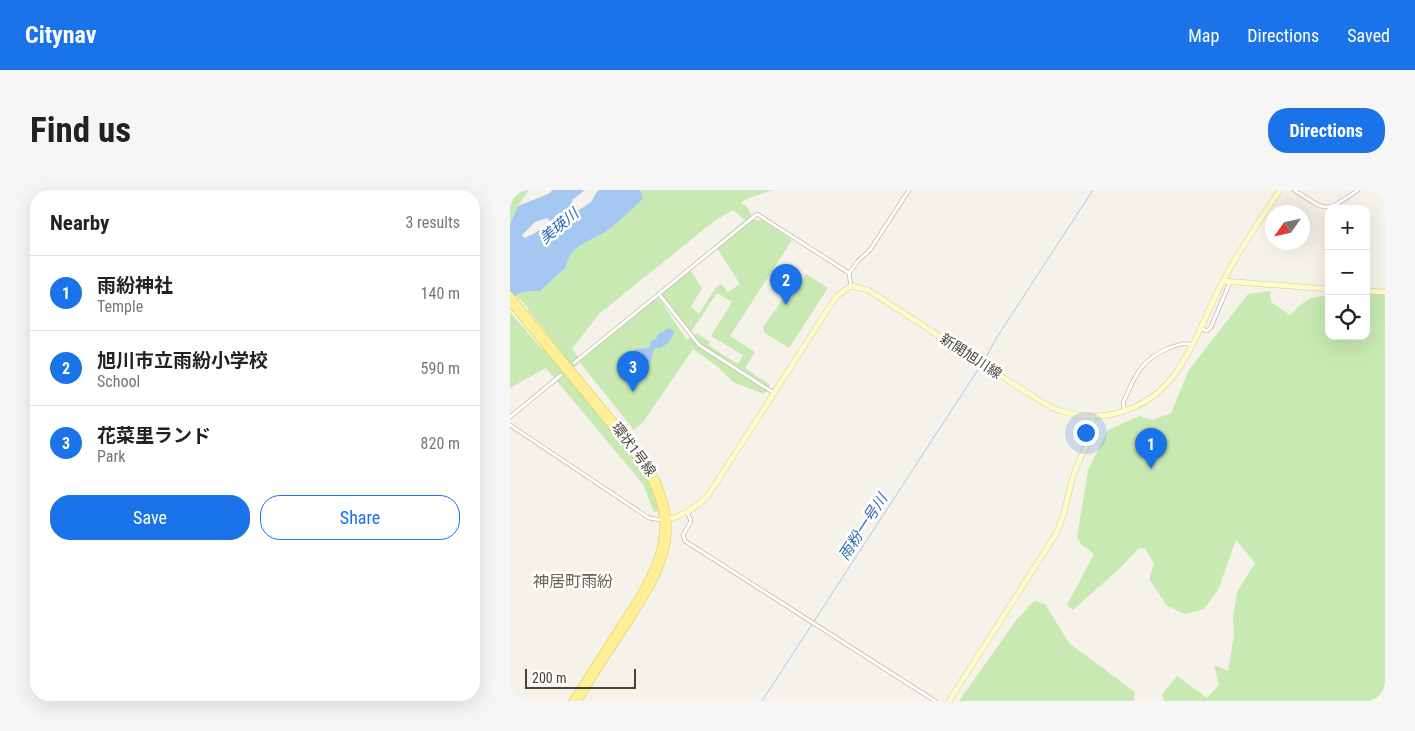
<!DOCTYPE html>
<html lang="en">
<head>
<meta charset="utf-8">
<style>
  body { margin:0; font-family:"Roboto Condensed","Noto Sans JP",sans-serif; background:#f6f6f6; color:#222 }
  .controls { position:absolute; right:15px; top:15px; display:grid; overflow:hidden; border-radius:10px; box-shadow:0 5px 20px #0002 }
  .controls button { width:45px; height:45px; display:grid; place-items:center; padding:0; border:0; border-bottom:1px solid #e0e0e0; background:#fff; color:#222; font:25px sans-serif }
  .compass { position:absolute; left:755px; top:15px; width:45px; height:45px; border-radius:50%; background:#fff; box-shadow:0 5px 20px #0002; rotate:236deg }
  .scale { position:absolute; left:15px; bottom:12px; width:111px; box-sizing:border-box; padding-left:5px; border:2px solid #494437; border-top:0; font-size:14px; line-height:18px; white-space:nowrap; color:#494437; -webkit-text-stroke:4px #fff; paint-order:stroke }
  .you { position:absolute; left:575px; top:242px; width:18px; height:18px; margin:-12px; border:4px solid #fff; border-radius:50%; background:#1a73e8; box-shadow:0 0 0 8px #1a73e833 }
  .badge { display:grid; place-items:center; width:32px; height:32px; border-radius:50%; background:#1a73e8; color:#fff; font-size:16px; font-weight:700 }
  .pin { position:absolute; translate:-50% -41px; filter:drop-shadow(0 1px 2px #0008) }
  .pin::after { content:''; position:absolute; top:26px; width:18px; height:15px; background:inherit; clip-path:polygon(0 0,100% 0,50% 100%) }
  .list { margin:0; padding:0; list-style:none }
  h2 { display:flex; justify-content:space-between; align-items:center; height:65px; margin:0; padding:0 20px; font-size:21px }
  h2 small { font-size:16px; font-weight:400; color:#767676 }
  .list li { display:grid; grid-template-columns:32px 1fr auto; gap:15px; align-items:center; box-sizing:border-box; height:75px; padding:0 20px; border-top:1px solid #e0e0e0 }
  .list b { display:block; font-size:19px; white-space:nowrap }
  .list p { margin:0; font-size:16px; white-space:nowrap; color:#767676 }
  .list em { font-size:16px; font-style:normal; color:#767676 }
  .actions { display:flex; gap:10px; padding:15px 20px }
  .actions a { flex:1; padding:11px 0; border:1px solid #1a73e8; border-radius:20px; text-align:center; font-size:18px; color:#1a73e8 }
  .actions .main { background:#1a73e8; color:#fff }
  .icon { flex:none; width:28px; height:28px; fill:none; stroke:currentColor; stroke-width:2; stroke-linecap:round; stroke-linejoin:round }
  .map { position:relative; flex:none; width:875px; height:511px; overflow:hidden; border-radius:20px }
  header { display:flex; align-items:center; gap:30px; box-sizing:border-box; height:70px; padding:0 25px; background:#1a73e8; color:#fff }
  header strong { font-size:24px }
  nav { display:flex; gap:28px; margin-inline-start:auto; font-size:18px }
  .intro { display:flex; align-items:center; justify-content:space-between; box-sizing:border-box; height:120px; padding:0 30px }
  h1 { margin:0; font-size:35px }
  .button { padding:12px 22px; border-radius:20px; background:#1a73e8; color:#fff; font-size:18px; font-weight:700 }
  main { display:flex; gap:30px; padding:0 30px }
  aside { flex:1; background:#fff; border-radius:20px; box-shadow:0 5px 20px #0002 }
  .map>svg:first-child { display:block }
</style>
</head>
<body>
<header>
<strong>Citynav</strong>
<nav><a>Map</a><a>Directions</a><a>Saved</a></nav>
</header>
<div class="intro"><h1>Find us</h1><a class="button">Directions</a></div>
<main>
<aside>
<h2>Nearby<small>3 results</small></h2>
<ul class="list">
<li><span class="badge">1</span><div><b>雨紛神社</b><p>Temple</p></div><em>140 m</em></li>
<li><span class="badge">2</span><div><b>旭川市立雨紛小学校</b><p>School</p></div><em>590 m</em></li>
<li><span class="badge">3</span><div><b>花菜里ランド</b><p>Park</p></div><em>820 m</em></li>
</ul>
<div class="actions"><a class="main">Save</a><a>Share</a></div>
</aside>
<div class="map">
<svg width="875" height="511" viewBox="0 0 875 511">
  <rect width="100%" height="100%" fill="#f5f3e9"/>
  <g fill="#c8e9b2" fill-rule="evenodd">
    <path d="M0 0H19L8 16 0 33Z"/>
    <path d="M130 0H263L236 9 231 13 238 18C241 26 244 32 252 30L282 50 220 146 245 162 235 178 260 195 254 204 223 192 208 177 183 159 134 231 124 240 70 173 63 178 41 152 42 150 18 120V118L6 105 12 102 30 101 56 77C58 56 82 50 97 40 110 31 121 19 133 9ZM223 20 235 30 205 55 230 94 218 102 211 94 206 97 189 124 181 117 192 98 180 80 152 103V106L181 142 207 103 222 112 201 146 233 165 228 174 198 155 200 152 187 143 177 150 148 107 71 170 62 159 89 124 203 32Z"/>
    <path d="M296 84 318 98 279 158 255 143 253 137 272 110 280 109Z"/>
    <path d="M875 99V511H654L652 504 667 486 697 508 709 495 704 475 718 481 724 445 723 427 727 402 745 373 726 350 708 400 694 419 675 424 657 416 639 389 644 374 635 358 628 359 610 378 563 420 557 415 584 364 571 354 567 347 578 280 598 240 629 226 642 230 661 223 679 180 738 104 760 101 761 112 780 125C795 111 798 106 819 106V146H856V103Z"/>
    <path d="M0 122 32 159 34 158 128 271C138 288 144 303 149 321L144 322 133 294 36 178 0 198Z"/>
    <path d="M524 411 535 414 559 453 625 502 624 511H449L507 429Z"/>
  </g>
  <g fill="#a5c8f2">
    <path d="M43 0H75L62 10V17L56 22 40 31 37 28 25 32 12 45 15 48 34 38 43 37 81 12 86 3 89 0H130L133 9C122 19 110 31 98 40 83 50 58 56 56 77L30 101 12 102 0 109V34L8 16 38 4Z"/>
    <path d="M159 138 163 140 164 143 159 152 151 158H145C142 163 143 166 141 171 139 173 124 186 121 187L112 182 111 175 114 169 121 166 126 159 139 158 141 151 146 149 148 144Z"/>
  </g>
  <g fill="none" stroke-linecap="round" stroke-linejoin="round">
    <g stroke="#a5c8f2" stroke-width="1">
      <path d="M475 169 487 147 583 0"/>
      <path d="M252 511 471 175"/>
    </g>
    <defs>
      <g id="street">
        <path d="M784 0C818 22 815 23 848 0"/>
        <path d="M341 96 339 83 348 71 360 60 399 0"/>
        <path d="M149 104 189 155 264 203"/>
        <path d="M691 138 697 141 701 137 720 92"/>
        <path d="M64 173 247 24 339 83"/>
        <path d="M615 221 613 213C625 186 630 170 659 158 667 155 674 152 682 155"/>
        <path d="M0 227 51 185"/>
        <path d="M0 235 139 328 152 330"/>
        <path d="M177 322 181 331 173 345 175 351 425 511"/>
      </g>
      <g id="secondary">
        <path d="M713 91 819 99"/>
        <path d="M856 101 875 102"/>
        <path d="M155 330C173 326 187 318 199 304L320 116 327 106 341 96 358 100 527 209C535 214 543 219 551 221 591 234 635 221 661 189 684 160 696 123 713 91 730 59 750 30 770 0"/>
        <path d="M439 511 546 344C557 322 557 303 565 281 572 261 585 249 583 227"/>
      </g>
      <g id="primary">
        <path d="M0 105 134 268C177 336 157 373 118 434 101 459 85 485 68 511"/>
        <path d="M0 113 130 271C173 336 149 376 112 433 95 459 79 485 62 511"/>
      </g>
    </defs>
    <use href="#street" stroke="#c1bcab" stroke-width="4.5"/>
    <use href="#secondary" stroke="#d5ce99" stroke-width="6"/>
    <use href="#primary" stroke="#e6d266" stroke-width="7"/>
    <use href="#street" stroke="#fff" stroke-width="3"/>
    <use href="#secondary" stroke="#fffac9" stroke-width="5"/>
    <use href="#primary" stroke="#fff098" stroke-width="5.5"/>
  </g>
  <g text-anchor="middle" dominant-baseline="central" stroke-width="5" stroke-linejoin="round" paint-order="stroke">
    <g font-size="14" fill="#494437" stroke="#fff">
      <text transform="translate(461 166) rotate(33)">新開旭川線</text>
      <text transform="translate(124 259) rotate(53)">環状1号線</text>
    </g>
    <g font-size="15" font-style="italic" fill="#2e6ab7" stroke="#fff">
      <text transform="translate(49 36) rotate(-40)">美瑛川</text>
      <text transform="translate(353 337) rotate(-57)">雨粉一号川</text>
    </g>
    <g font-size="16" fill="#6c644e" stroke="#fff">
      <text x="63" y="391">神居町雨紛</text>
    </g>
  </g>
</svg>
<div class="controls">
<button>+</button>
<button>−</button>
<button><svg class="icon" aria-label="locate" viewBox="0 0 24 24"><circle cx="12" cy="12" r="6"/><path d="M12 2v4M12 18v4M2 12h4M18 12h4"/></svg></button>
</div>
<svg class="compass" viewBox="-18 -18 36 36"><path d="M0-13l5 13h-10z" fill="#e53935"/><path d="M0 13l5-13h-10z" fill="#767676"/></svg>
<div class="scale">200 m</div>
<div class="you"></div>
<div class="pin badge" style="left:641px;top:279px">1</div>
<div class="pin badge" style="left:276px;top:115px">2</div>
<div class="pin badge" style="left:123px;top:202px">3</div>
</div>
</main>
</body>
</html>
